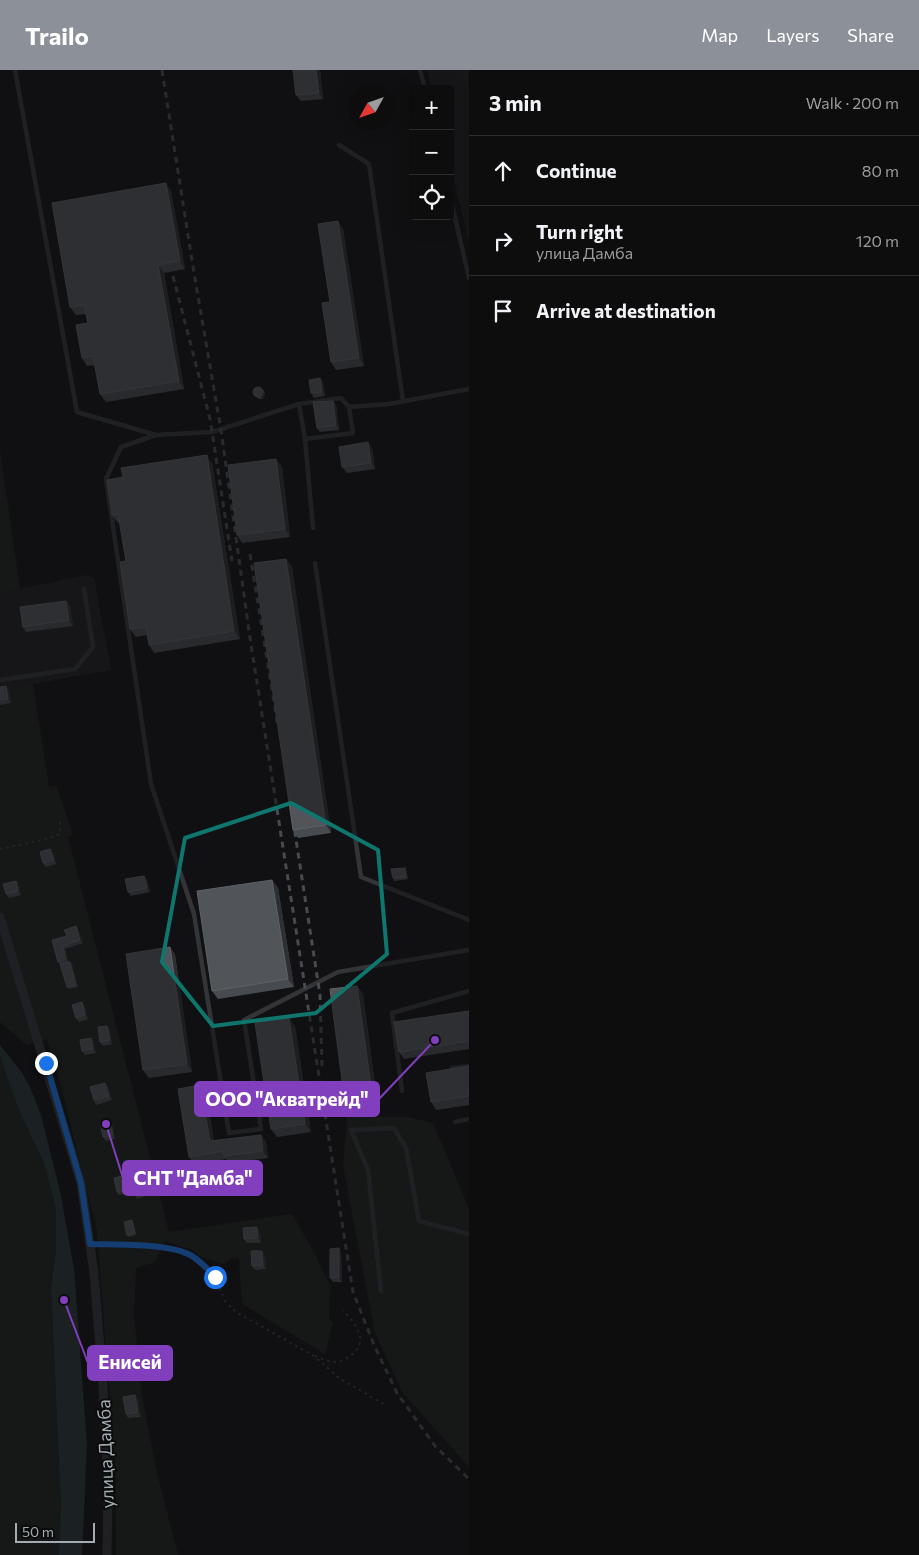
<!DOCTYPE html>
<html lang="en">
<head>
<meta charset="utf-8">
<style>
  body { margin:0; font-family:Commissioner,sans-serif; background:#161617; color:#f1f3f6 }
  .controls { position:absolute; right:15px; top:15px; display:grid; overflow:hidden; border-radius:5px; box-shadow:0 5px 20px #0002 }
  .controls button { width:45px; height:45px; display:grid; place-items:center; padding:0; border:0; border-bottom:1px solid #2d2d2e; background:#0d0d0e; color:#f1f3f6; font:25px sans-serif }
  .compass { position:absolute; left:349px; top:15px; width:45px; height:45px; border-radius:50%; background:#0d0d0e; box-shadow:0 5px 20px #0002; rotate:230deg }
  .scale { position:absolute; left:15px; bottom:12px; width:80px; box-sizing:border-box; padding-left:5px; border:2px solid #a2acb3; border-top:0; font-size:14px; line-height:18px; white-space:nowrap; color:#a2acb3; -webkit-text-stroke:4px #0c0c0d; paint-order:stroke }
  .stop { position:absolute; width:15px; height:15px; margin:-11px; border:4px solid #1a73e8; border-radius:50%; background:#fff }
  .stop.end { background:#1a73e8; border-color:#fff; box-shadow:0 1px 5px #0008 }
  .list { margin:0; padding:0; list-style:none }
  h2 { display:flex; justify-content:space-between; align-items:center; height:65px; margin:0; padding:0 20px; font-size:21px }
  h2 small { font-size:16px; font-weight:400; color:#9a9c9e }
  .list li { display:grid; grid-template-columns:32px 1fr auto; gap:15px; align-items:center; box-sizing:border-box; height:70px; padding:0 20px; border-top:1px solid #2d2d2e }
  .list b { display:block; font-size:19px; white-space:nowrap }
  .list p { margin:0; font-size:16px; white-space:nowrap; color:#9a9c9e }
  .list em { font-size:16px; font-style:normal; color:#9a9c9e }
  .icon { flex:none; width:28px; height:28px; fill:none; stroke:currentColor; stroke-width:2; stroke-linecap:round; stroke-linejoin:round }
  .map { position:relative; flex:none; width:469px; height:1485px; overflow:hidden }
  header { display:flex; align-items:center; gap:30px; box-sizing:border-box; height:70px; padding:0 25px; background:#8c9099; color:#fff }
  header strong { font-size:24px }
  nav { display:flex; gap:28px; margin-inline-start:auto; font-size:18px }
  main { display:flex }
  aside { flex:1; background:#0d0d0e }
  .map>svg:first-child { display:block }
</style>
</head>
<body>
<header>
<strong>Trailo</strong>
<nav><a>Map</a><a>Layers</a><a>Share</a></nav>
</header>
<main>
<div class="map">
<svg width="469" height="1485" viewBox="0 0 469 1485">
  <rect width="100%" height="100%" fill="#111113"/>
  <g fill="#1d1e20">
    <path d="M427 0H469V171L450 95V19H432Z"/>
    <path d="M87 505 94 508 111 600 33 614 0 618V523Z"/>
  </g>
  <g fill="#1c221b">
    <path d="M0 380 20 519 0 523Z"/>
    <path d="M33 614 49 717 56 715 73 765 68 767 169 1162 292 1144 315 1184 330 1216 329 1250 333 1252 325 1284 242 1234 239 1188 230 1189 225 1194 201 1187 192 1180 165 1171 155 1192 136 1198 134 1244 142 1326 157 1403 178 1485H116V1407L97 1161 61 1016 47 969 27 975 0 952V618Z"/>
    <path d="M0 985 19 1040 44 1093 56 1138V1179L51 1218 61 1435 59 1485H0Z"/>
    <path d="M347 1047H408L433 1053 469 1139V1397L403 1323 375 1263 343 1096Z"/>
  </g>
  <path fill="#293538" d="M0 975 22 1003 30 1017 41 1045 60 1121 74 1199 87 1374 82 1485H59L61 1435 51 1218 56 1179V1138L44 1093 19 1040 9 1012 0 985Z"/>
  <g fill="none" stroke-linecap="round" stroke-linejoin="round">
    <g stroke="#383b3f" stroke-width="2" stroke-dasharray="2.5 4" stroke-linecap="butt">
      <path d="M0 779 42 770 60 764V750"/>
      <path d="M100 1174 164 1178 190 1185 204 1195 215 1207 225 1231 236 1242 314 1286 339 1308 385 1335"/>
      <path d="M315 1286C320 1288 328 1292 334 1292 348 1291 365 1278 359 1263 356 1254 349 1247 343 1240"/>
    </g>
    <g stroke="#323438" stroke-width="4.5">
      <path d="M15 0 77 342 156 365 212 362 299 334 341 328 349 337"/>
      <path d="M420 0 425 19"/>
      <path d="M339 75 369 94 403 331"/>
      <path d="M450 126 469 208"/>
      <path d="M299 334 305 369 313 458"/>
      <path d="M156 365 121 377 106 409 151 714 194 844 229 1063 261 1059 244 950 338 902 469 880"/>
      <path d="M305 369 353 363 349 337 389 334 469 319"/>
      <path d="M315 493 361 807 469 850"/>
      <path d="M0 610 75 599 93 577 84 519"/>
      <path d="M452 998 469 996"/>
      <path d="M402 1021 392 943 469 921"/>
      <path d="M455 1052 469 1049"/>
      <path d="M381 1221 368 1100 351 1060 394 1058 406 1078 419 1151 469 1164"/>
    </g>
    <path stroke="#323438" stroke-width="9" d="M0 847 81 1113 94 1203 103 1315 108 1424 107 1485"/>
    <g stroke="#474b4f" stroke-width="3" stroke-dasharray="6 5" stroke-linecap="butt">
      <path d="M162 0 194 203 221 360 250 568 353 1222 374 1275 397 1323 435 1376 469 1409"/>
      <path d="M173 206 210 349 232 491"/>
      <path d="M250 484 278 657"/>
      <path d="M293 750 320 925 322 996"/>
    </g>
  </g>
  <g fill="#474a4e">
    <path d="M320 0 323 29 301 31 296 25Z"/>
    <path d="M171 121 185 199 164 203 184 319 106 332 100 324 95 295 87 296 82 288 88 253 86 244 76 245 70 237Z"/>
    <path d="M343 159 364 296 336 300 331 292 330 232Z"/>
    <path d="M320 308 323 312 325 326 314 328 311 323Z"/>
    <path d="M264 321 265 325 263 329H259L254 325Z"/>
    <path d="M333 331 336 335 339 360 320 362 317 358Z"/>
    <path d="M372 378 375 399 347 403 342 397Z"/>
    <path d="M276 389 282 397 290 467 242 473 237 465Z"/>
    <path d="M212 393 240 569 154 583 149 575 147 565 136 567 130 559 126 491 120 452 118 453 112 445Z"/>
    <path d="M286 489 292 497 331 763 298 768 293 760Z"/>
    <path d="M66 531 70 536 73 556 26 562 23 557Z"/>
    <path d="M0 617 9 620 11 633 0 635Z"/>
    <path d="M50 779 53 783 56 794 46 797 43 793Z"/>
    <path d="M406 800 408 809 394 811 393 808Z"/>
    <path d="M144 806 147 810 150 822 131 826 128 822Z"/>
    <path d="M272 810 278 818 294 917 218 929 212 921Z"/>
    <path d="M16 811 19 815 21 825 9 828 6 824Z"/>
    <path d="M76 856 78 859 83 873 65 879 69 892H70L72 894 78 917 69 919 67 917 61 895 58 892 52 870 67 866Z"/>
    <path d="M170 877 175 885 192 1002 149 1008 143 1000Z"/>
    <path d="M357 916 363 924 378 1038 350 1041 345 1033Z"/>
    <path d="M82 932 85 937 88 949 79 952 76 948Z"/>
    <path d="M469 941V979L404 989 399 982Z"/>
    <path d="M107 956 110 960 112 974 103 976 100 972Z"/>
    <path d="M295 956 311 1062 277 1067 271 1059Z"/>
    <path d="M94 972 96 983 85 985 82 981Z"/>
    <path d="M469 996V1035L436 1040 431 1032Z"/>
    <path d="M105 1013 108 1017 112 1030 96 1035 94 1030Z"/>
    <path d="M206 1022 214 1071 261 1065 266 1072 268 1088 229 1093 226 1089 194 1094 189 1087Z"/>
    <path d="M110 1051 113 1056 115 1069 106 1071 103 1067Z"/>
    <path d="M140 1105 146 1126 137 1129 134 1122 119 1125 117 1122Z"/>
    <path d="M132 1150 133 1152 136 1165 128 1167 127 1165Z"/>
    <path d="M260 1162 261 1173H247L244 1169Z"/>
    <path d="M339 1178 341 1183 342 1212H333L330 1208Z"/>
    <path d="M265 1185 266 1199 255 1200 252 1196Z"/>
    <path d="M131 1284 134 1288 136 1309 124 1311 121 1306Z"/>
    <path d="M135 1325 138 1329 141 1347 128 1348 126 1344Z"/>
  </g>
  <g fill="#2d2f32">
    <path d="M316 0H320L323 29 319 23Z"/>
    <path d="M166 113 171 121 185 199 180 191Z"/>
    <path d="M338 151 343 159 364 296 359 288Z"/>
    <path d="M158 195 164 203 184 319 179 311Z"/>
    <path d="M320 308 323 312 325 326 322 322Z"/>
    <path d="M263 319 264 321 265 325 263 329 261 327Z"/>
    <path d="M333 331 336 335 339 360 336 355Z"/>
    <path d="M368 372 372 378 375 399 371 393Z"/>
    <path d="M207 385 212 393 240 569 234 561Z"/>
    <path d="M276 389 282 397 290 467 285 459Z"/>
    <path d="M286 489 292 497 331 763 326 755Z"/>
    <path d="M66 531 70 536 73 556 69 550Z"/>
    <path d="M6 616 9 620 11 633 8 629Z"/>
    <path d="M50 779 53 783 56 794 54 790Z"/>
    <path d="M144 806 147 810 150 822 147 818Z"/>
    <path d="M272 810 278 818 294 917 288 909Z"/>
    <path d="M16 811 19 815 21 825 18 821Z"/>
    <path d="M76 856 78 859 83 873 80 870Z"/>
    <path d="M63 876 65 879 69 892 66 889Z"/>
    <path d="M170 877 175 885 192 1002 187 994Z"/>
    <path d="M70 892 72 894 78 917 76 915Z"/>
    <path d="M357 916 363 924 378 1038 373 1030Z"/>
    <path d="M82 932 85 937 88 949 85 945Z"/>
    <path d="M289 948 295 956 311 1062 305 1054Z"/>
    <path d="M107 956 110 960 112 974 110 970Z"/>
    <path d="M91 968 94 972 96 983 93 979Z"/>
    <path d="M105 1013 108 1017 112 1030 109 1026Z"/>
    <path d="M200 1015 206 1022 215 1079 210 1071Z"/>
    <path d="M110 1051 113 1056 115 1069 113 1065Z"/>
    <path d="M261 1065 266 1072 268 1088 263 1081Z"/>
    <path d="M138 1102 140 1105 146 1126 144 1123Z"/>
    <path d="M132 1150 133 1152 136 1165 135 1163Z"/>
    <path d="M257 1157 260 1162 261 1173 258 1168Z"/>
    <path d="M339 1178 341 1183 342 1212 339 1208Z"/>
    <path d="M262 1181 265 1185 266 1199 263 1195Z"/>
    <path d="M131 1284 134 1288 136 1309 133 1305Z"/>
    <path d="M135 1325 138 1329 141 1347 138 1342Z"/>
  </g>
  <g fill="#515559" stroke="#5d6267">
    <path d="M293 0H316L319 23 296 25Z"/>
    <path d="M166 113 180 191 158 195 179 311 100 324 93 286 82 288 76 255 88 253 84 235 70 237 52 133Z"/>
    <path d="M338 151 359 288 331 292 322 233 330 232 318 154Z"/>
    <path d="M320 308 322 322 311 323 309 310Z"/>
    <circle cx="258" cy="322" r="5"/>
    <path d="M333 331 336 355 317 358 313 332Z"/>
    <path d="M368 372 371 393 342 397 339 377Z"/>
    <path d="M207 385 234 561 149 575 146 557 130 559 120 492 126 491 118 444 112 445 107 410 123 407 121 398Z"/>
    <path d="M276 389 285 459 237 465 228 395Z"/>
    <path d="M286 489 326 755 293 760 254 493Z"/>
    <path d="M66 531 69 550 23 557 20 537Z"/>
    <path d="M6 616 8 629 0 630V617Z"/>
    <path d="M50 779 54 790 43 793 40 782Z"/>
    <path d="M405 798 406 807 393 808 391 799Z"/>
    <path d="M144 806 147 818 128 822 125 809Z"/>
    <path d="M272 810 288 909 212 921 197 821Z"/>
    <path d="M16 811 18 821 6 824 3 814Z"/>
    <path d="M76 856 80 870 63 876 66 889 58 892 52 870 67 866 64 860Z"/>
    <path d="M170 877 187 994 143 1000 126 884Z"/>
    <path d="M70 892 76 915 67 917 60 894Z"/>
    <path d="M357 916 373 1030 345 1033 330 919Z"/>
    <path d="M82 932 85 945 76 948 72 935Z"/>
    <path d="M469 941V971L399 982 394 952Z"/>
    <path d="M289 948 305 1054 271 1059 255 953Z"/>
    <path d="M107 956 110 970 100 972 98 957Z"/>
    <path d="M91 968 93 979 82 981 80 970Z"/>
    <path d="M469 996V1026L431 1032 426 1003Z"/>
    <path d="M105 1013 109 1026 94 1030 90 1017Z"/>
    <path d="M200 1015 210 1071 261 1065 263 1081 224 1086 223 1081 189 1087 178 1019Z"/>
    <path d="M110 1051 113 1065 103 1067 100 1053Z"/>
    <path d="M138 1102 144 1123 135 1125 133 1118 117 1122 114 1108Z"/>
    <path d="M132 1150 135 1163 127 1165 124 1152Z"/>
    <path d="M257 1157 258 1168 244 1169 243 1158Z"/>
    <path d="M339 1178V1208H330V1179Z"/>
    <path d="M251 1181H262L263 1195 252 1196Z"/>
    <path d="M135 1325 138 1342 126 1344 123 1327Z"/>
  </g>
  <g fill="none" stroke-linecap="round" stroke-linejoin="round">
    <path stroke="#1a73e8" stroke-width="6" d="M46 993 81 1113 90 1174C116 1175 170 1173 192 1186 201 1192 208 1199 215 1207"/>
  </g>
  <path d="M0 0H469V1485H0ZM291 733 378 780 387 884 316 943 213 956 162 892 185 768Z" fill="#111113" fill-opacity=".55" fill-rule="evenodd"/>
  <path fill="none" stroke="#0f766e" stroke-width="4" stroke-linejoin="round" d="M291 733 378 780 387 884 316 943 213 956 162 892 185 768Z"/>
  <g text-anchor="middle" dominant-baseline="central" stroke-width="4" stroke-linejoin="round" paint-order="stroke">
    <g font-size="18" fill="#a2acb3" stroke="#0c0c0d">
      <text transform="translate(105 1384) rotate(-92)">улица Дамба</text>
    </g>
  </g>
  <path fill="none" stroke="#813fbd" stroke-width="2" d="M435 970L379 1029M106 1054L123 1108M64 1230L88 1293"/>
  <g fill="#813fbd" stroke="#0c0c0d" stroke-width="2">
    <circle cx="435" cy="970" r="5"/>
    <circle cx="106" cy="1054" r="5"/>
    <circle cx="64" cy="1230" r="5"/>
  </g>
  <g fill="#813fbd" stroke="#813fbd" stroke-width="2">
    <rect x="195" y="1012" width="184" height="34" rx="5"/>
    <rect x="123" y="1091" width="139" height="34" rx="5"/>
    <rect x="88" y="1276" width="84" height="34" rx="5"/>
  </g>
  <g font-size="19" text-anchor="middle" font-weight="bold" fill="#fff">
    <text x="287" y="1036">ООО "Акватрейд"</text>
    <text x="193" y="1115">СНТ "Дамба"</text>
    <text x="130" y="1299">Енисей</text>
  </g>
</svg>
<div class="controls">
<button>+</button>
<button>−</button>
<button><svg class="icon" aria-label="locate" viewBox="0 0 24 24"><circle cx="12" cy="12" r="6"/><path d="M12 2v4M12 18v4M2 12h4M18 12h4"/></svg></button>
</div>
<svg class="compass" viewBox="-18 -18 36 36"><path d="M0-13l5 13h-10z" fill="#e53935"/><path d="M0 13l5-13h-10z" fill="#9a9c9e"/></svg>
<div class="scale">50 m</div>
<div class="stop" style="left:215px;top:1207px"></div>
<div class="stop end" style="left:46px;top:993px"></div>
</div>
<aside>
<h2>3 min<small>Walk · 200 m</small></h2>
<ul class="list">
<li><svg class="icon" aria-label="ahead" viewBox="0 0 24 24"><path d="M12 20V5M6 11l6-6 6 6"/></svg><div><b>Continue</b></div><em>80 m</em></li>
<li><svg class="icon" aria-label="right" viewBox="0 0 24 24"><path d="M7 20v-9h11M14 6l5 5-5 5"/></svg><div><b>Turn right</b><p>улица Дамба</p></div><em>120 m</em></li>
<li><svg class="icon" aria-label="arrive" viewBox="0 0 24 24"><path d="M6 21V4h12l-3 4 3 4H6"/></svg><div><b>Arrive at destination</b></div></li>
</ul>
</aside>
</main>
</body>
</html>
